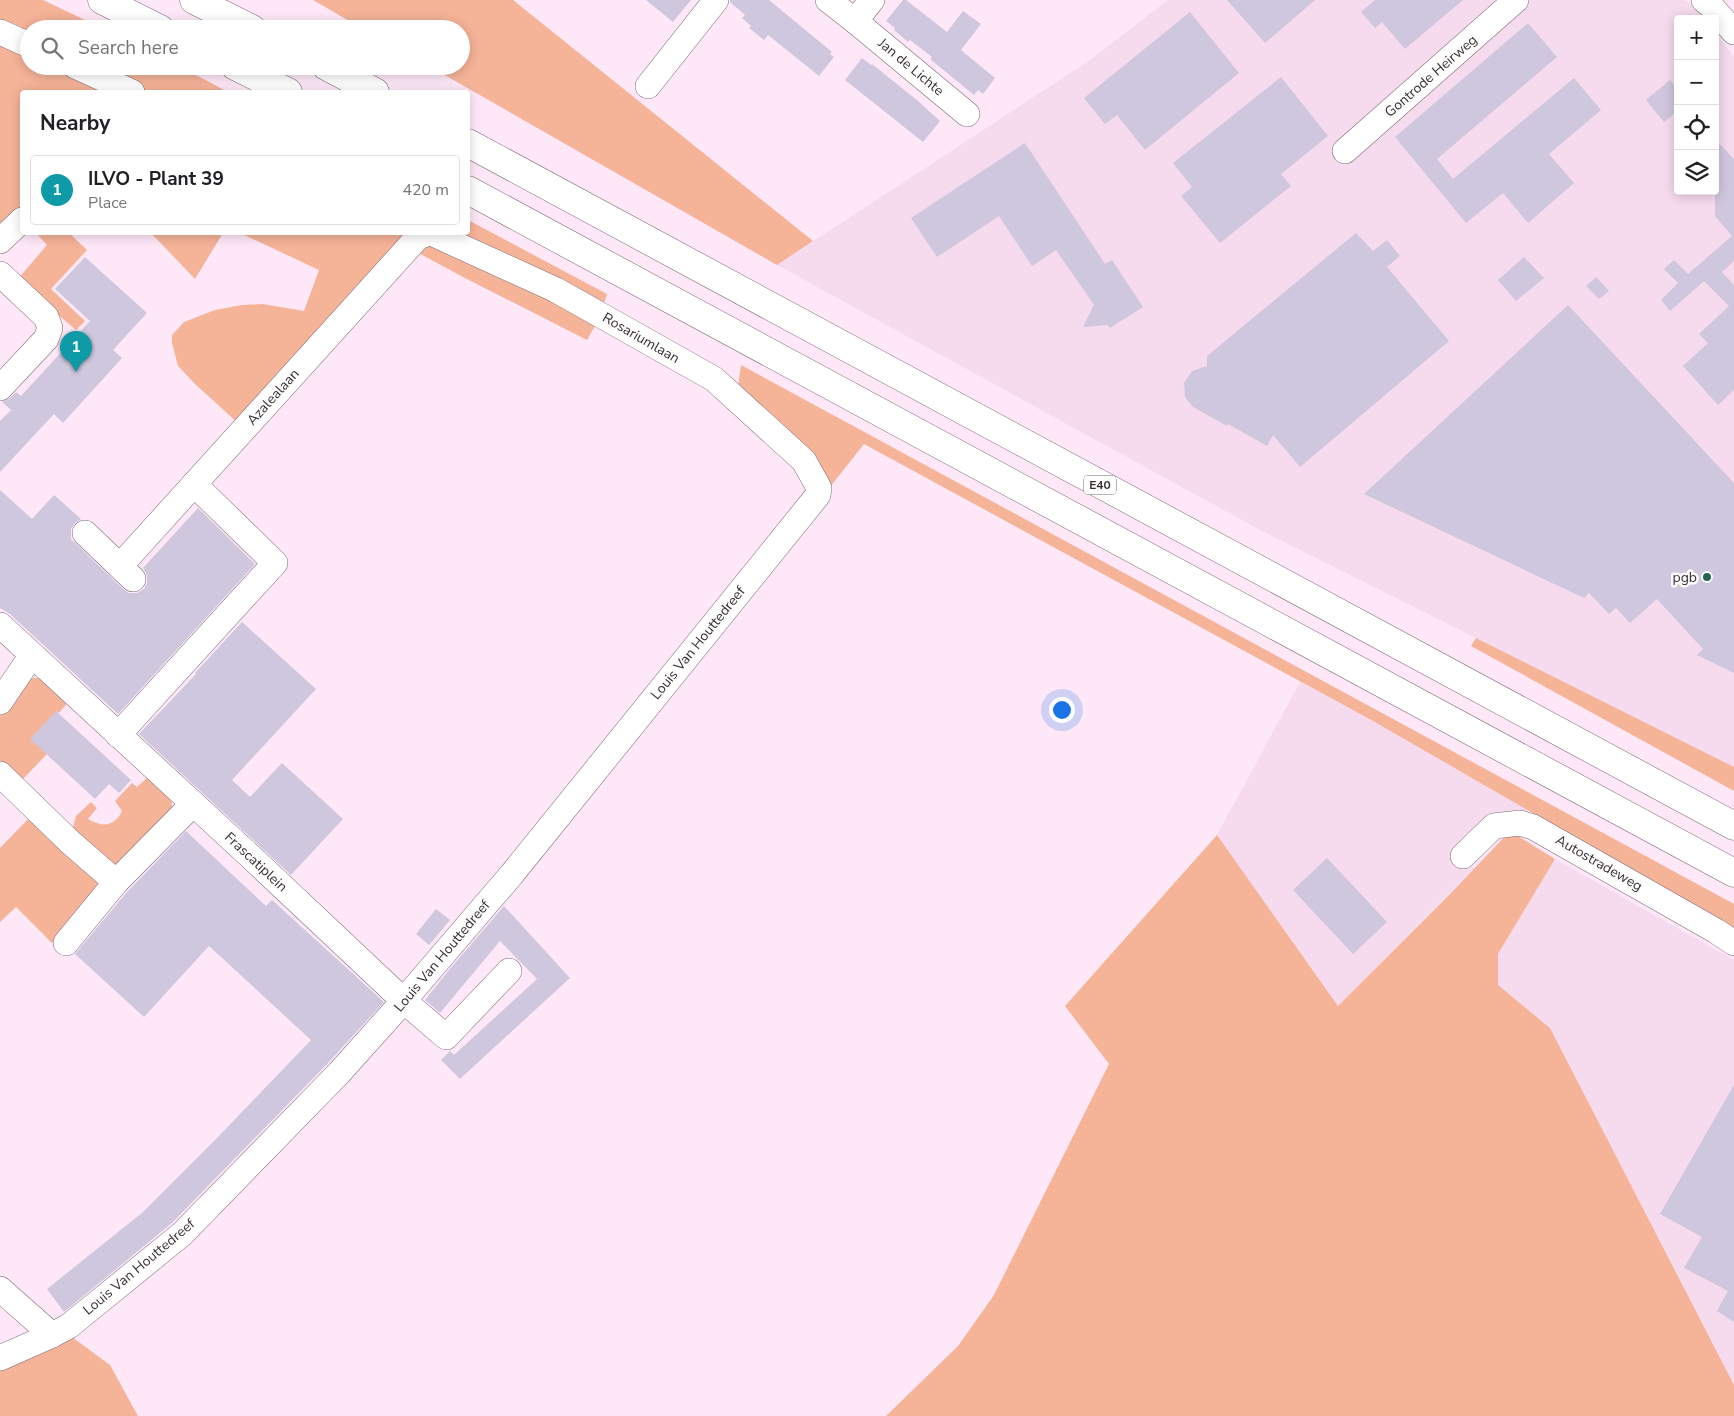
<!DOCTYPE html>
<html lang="en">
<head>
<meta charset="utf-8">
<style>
  body { margin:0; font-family:"Nunito Sans",sans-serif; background:#f2f2f2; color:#202124 }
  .controls { position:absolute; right:15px; top:15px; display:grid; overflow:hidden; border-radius:5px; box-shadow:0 2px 12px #0003 }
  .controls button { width:45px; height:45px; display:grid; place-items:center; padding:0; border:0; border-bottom:1px solid #e0e0e0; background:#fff; color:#202124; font:25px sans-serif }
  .you { position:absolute; left:1061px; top:709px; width:18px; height:18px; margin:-12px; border:4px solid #fff; border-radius:50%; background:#1a73e8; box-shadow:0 0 0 8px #1a73e833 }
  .badge { display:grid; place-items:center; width:32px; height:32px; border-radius:50%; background:#256450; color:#fff; font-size:16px; font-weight:700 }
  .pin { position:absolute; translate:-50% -41px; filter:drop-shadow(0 1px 2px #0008) }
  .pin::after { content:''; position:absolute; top:26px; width:18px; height:15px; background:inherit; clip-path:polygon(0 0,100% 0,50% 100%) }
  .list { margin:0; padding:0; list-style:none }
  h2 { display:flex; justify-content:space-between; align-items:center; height:65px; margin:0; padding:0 20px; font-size:21px }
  h2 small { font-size:16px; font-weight:400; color:#757577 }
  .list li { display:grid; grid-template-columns:32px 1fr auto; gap:15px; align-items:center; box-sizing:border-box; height:70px; margin:0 10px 10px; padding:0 10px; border:1px solid #e0e0e0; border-radius:5px }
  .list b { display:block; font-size:19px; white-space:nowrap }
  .list p { margin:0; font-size:16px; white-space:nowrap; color:#757577 }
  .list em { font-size:16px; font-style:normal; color:#757577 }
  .icon { flex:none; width:28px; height:28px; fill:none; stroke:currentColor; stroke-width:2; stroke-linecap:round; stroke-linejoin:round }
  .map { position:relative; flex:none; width:1734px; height:1416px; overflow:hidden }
  .search { position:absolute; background:#fff; box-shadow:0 2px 12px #0003; left:20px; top:20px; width:450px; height:55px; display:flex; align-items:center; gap:12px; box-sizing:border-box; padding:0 18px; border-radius:28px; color:#757577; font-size:19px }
  .panel { position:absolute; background:#fff; box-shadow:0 2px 12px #0003; left:20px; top:90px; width:450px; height:145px; border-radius:5px }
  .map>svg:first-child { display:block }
</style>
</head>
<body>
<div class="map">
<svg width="1734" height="1416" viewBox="0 0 1734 1416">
  <rect width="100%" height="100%" fill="#fee8f8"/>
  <g fill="#f6daee">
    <path d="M1168 0H1685L1701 11 1707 19H1678V191H1715V31L1734 57V767L1260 530 777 265 1090 60Z"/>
    <path d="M1300 682 1373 721 1529 811 1501 816 1455 853 1474 868 1338 1006 1217 835Z"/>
    <path d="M1555 859 1734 960V1385L1550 1028 1498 985V954Z"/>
  </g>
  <g fill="#f5b398">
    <path d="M0 0H43L104 29H29V66H179L228 92H22V232L0 248Z"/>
    <path d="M313 0H513L813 241 777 265 429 66H461V29H363Z"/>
    <path d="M468 220 607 294 599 319 587 340 463 277 413 250 239 424 195 384 178 366 172 343V335L184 322 215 310 242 305 263 304 304 311 319 270 240 233 468 232Z"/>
    <path d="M36 233H69L87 250 51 289 85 321 76 330 17 280 47 245Z"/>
    <path d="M151 233H223L195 279Z"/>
    <path d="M741 365 1734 904V929L1373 721 864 444 830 487 737 393Z"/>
    <path d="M1476 638 1734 767V791L1471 646Z"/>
    <path d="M26 678H45L70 700 59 713 56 711 47 754 20 782 0 764V714Z"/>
    <path d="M151 774 171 797 173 816 133 855 113 866 73 828 76 816 91 802 97 808 88 819C103 828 115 826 122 811L115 801 132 783 137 787Z"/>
    <path d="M33 814 102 882 97 894 52 943 16 907 0 922V848Z"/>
    <path d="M1510 831 1555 859 1498 954V985L1550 1028 1734 1385V1416H886L958 1346 994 1295 1109 1064 1065 1006 1217 835 1338 1006 1449 895Z"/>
    <path d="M68 1334 110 1365 138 1416H0V1362Z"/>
  </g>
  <g fill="#cfc7dd">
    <path d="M646 0H691L673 22Z"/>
    <path d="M730 0H769L832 52 830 54 834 57 819 76 768 35 764 40 749 28 751 26 742 18 745 15 730 2Z"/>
    <path d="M903 0H906L947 32 963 11 981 24 961 50 995 78 983 94 978 90 974 95 930 59 932 57 910 40 908 42 894 30 895 28 886 21Z"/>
    <path d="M1227 0H1315L1265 43Z"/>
    <path d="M1375 0H1463L1405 49 1382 22 1375 28 1361 12Z"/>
    <path d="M1190 12 1239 73 1145 150 1117 115 1105 124 1084 98Z"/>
    <path d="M1528 23 1557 57 1437 159 1453 179 1574 78 1601 110 1549 154 1574 183 1528 223 1503 193 1466 223 1395 137Z"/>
    <path d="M862 58 871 65 872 64 918 101 940 121 923 142 845 80Z"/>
    <path d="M1281 77 1328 136 1281 174 1291 186 1220 243 1181 196 1192 187 1173 163Z"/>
    <path d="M1670 80 1678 89V111L1664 122 1646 100Z"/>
    <path d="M1715 139 1734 159V261L1722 272 1734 285V390L1718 405 1683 366 1708 343 1699 334 1729 306 1704 281 1670 311 1661 300 1678 283 1664 269 1674 260 1688 274 1732 236 1715 216Z"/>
    <path d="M1025 143 1105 264 1112 260 1143 307 1110 328 1108 325 1083 327 1094 305 1056 250 1032 266 999 216 937 257 911 218Z"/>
    <path d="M1356 233 1373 251 1387 240 1400 256 1387 267 1449 341 1300 467 1273 435 1267 446 1228 424 1227 426 1193 407 1185 397 1184 383 1192 371 1207 366V356Z"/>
    <path d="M85 257 147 313 113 350 122 358 63 423 54 414 0 472V421L11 410 2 402 10 398 16 392 21 396 90 321 55 289Z"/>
    <path d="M1524 257 1544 278 1516 301 1498 280Z"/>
    <path d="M1596 277 1609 291 1599 299 1586 286Z"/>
    <path d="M1568 305 1734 483V673L1697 655 1703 649 1657 599 1630 623 1616 608 1609 614 1589 593 1584 598 1364 494Z"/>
    <path d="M0 490 32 519 54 495 81 519 75 523 71 529V539L123 589 129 593H137L144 589 147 583V575L143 568 198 508 255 564 118 714 10 614 0 608Z"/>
    <path d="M242 622 316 689 232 780 250 797 282 763 343 819 291 875 139 734 196 674 195 673Z"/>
    <path d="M56 711 131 780 119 793 109 784 95 799 30 739Z"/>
    <path d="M186 831 266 906 272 900 384 1002 328 1063 172 1223 64 1312 47 1289 143 1212 217 1138 311 1040 209 946 144 1017 75 954 127 892Z"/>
    <path d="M1327 858 1387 922 1353 954 1293 890Z"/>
    <path d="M504 906 570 978 460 1079 441 1060 450 1051 454 1055 537 979 500 941 440 1013 425 1000 449 970Z"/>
    <path d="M436 909 450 920 429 945 416 934Z"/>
    <path d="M1734 1085V1322L1717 1311 1728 1291 1684 1268 1702 1237 1660 1214Z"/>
  </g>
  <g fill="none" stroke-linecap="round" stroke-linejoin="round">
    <defs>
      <g id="minor">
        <path d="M828 0 855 21 872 0"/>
        <path d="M1704 0 1710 5 1734 32"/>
        <path d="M855 21 967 114"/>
        <path d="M0 32 29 45"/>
        <path d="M75 66 132 92"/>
        <path d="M648 86 716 0"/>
        <path d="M1345 151 1516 0"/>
        <path d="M0 241 22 220"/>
        <path d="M0 274 46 317 50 328 46 339 0 388"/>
        <path d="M85 533 133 579"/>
        <path d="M120 566 418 237 429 233"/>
        <path d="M0 625 251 857 404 1001 446 1037 509 971"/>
        <path d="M0 702 32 655"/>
        <path d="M118 735 275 563 194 484"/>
        <path d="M0 774 70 842 116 882 193 804"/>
        <path d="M1463 856 1494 826 1520 823 1533 827 1716 931 1734 943"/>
        <path d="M66 943 116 882"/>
        <path d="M0 1289 52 1335"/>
        <path d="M0 1358 52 1335 69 1326 182 1234 339 1073 399 1006 512 874 818 495 819 488 804 461 714 379 556 290 429 232"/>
      </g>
      <g id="highway">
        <path d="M102 0 160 29"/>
        <path d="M194 0 252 29"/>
        <path d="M235 66 288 92"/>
        <path d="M326 66 375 92"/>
        <path d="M468 143 1734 826"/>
        <path d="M468 190 1734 873"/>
      </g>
    </defs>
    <use href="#minor" stroke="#7b6876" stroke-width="26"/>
    <use href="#highway" stroke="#7b6876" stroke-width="29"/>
    <use href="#minor" stroke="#fff" stroke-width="25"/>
    <use href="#highway" stroke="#fff" stroke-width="28"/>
  </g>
  <circle fill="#256450" stroke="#fdfdfd" stroke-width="2" cx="1707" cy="577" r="5"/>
  <g text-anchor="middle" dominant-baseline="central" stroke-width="5" stroke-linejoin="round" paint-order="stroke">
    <rect fill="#fdfdfd" stroke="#736d71" stroke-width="1" x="1084" y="475.5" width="32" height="19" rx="4"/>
    <g font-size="12" font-weight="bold" fill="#382f35">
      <text x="1100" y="485">E40</text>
    </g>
    <g font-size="14" fill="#382f35" stroke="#fdfdfd">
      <text transform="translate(911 67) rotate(40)">Jan de Lichte</text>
      <text transform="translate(1431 76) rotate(-41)">Gontrode Heirweg</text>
      <text transform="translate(641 338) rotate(30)">Rosariumlaan</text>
      <text transform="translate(273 397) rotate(-48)">Azalealaan</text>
      <text transform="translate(698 643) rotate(-51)">Louis Van Houttedreef</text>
      <text transform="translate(256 862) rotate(43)">Frascatiplein</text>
      <text transform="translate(1599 863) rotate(30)">Autostradeweg</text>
      <text transform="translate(442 956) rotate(-50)">Louis Van Houttedreef</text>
      <text transform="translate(139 1267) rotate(-40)">Louis Van Houttedreef</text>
    </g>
    <g font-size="14" fill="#382f35" stroke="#fdfdfd" text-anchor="end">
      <text x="1697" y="577">pgb</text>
    </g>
  </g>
</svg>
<div class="controls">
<button>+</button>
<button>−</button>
<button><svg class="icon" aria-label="locate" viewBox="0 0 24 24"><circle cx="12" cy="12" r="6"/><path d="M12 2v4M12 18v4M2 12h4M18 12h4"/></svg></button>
<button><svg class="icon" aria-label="layers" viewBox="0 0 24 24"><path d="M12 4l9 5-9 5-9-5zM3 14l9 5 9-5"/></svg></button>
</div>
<div class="you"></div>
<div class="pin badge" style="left:76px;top:372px;background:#0f9aa8">1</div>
<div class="search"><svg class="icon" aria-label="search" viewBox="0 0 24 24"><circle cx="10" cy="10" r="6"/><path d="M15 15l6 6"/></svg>Search here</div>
<section class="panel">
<h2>Nearby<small></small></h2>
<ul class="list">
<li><span class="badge" style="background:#0f9aa8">1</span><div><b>ILVO - Plant 39</b><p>Place</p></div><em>420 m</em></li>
</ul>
</section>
</div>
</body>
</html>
